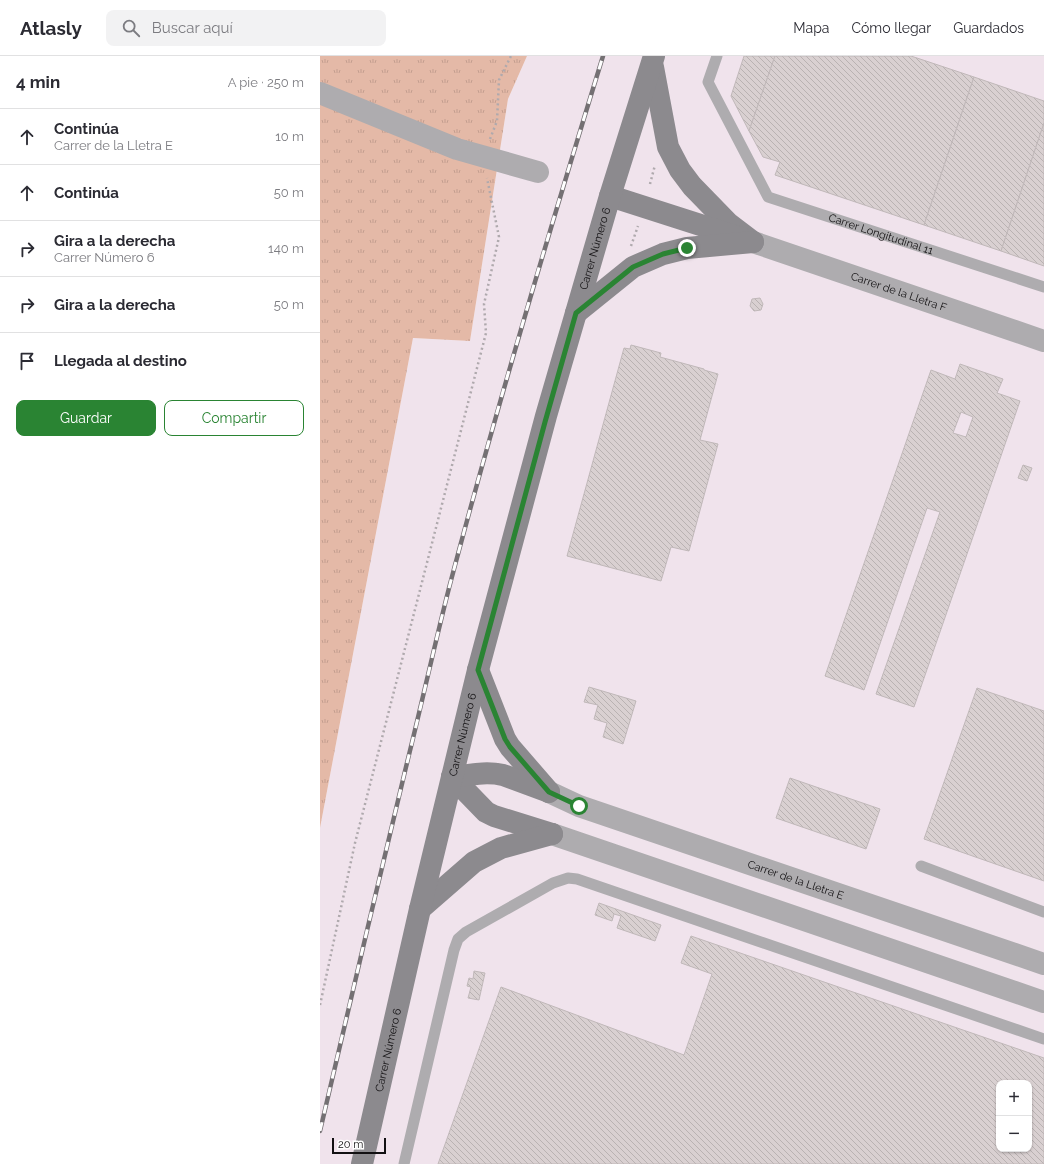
<!DOCTYPE html>
<html lang="es">
<head>
<meta charset="utf-8">
<style>
  body { margin:0; font-family:Raleway,sans-serif; background:#f2f2f3; color:#2b2b33 }
  .controls { position:absolute; right:12px; bottom:12px; display:grid; overflow:hidden; border-radius:8px; box-shadow:0 1px 3px #0004 }
  .controls button { width:36px; height:36px; display:grid; place-items:center; padding:0; border:0; border-bottom:1px solid #e1e1e2; background:#fff; color:#2b2b33; font:20px sans-serif }
  .scale { position:absolute; left:12px; bottom:10px; width:54px; box-sizing:border-box; padding-left:4px; border:2px solid #121012; border-top:0; font-size:11px; line-height:14px; white-space:nowrap; color:#121012; -webkit-text-stroke:3px #fff; paint-order:stroke }
  .stop { position:absolute; width:12px; height:12px; margin:-9px; border:3px solid #2a8433; border-radius:50%; background:#fff }
  .stop.end { background:#2a8433; border-color:#fff; box-shadow:0 1px 4px #0008 }
  .list { margin:0; padding:0; list-style:none }
  h2 { display:flex; justify-content:space-between; align-items:center; height:52px; margin:0; padding:0 16px; font-size:17px }
  h2 small { font-size:13px; font-weight:400; color:#7c7c81 }
  .list li { display:grid; grid-template-columns:26px 1fr auto; gap:12px; align-items:center; box-sizing:border-box; height:56px; padding:0 16px; border-top:1px solid #e1e1e2 }
  .list b { display:block; font-size:15px; white-space:nowrap }
  .list p { margin:0; font-size:13px; white-space:nowrap; color:#7c7c81 }
  .list em { font-size:13px; font-style:normal; color:#7c7c81 }
  .actions { display:flex; gap:8px; padding:12px 16px }
  .actions a { flex:1; padding:9px 0; border:1px solid #2a8433; border-radius:8px; text-align:center; font-size:14px; color:#2a8433 }
  .actions .main { background:#2a8433; color:#fff }
  .icon { flex:none; width:22px; height:22px; fill:none; stroke:currentColor; stroke-width:2; stroke-linecap:round; stroke-linejoin:round }
  .map { position:relative; flex:none; width:724px; height:1108px; overflow:hidden }
  header { display:flex; align-items:center; gap:24px; box-sizing:border-box; height:56px; padding:0 20px; background:#fff; border-bottom:1px solid #e1e1e2 }
  header strong { font-size:19px }
  nav { display:flex; gap:22px; margin-inline-start:auto; font-size:14px }
  .search { width:280px; height:36px; background:#f2f2f3; display:flex; align-items:center; gap:10px; box-sizing:border-box; padding:0 14px; border-radius:8px; color:#7c7c81; font-size:15px }
  main { display:flex }
  aside { flex:1; background:#fff }
  .map>svg:first-child { display:block }
</style>
</head>
<body>
<header>
<strong>Atlasly</strong>
<div class="search"><svg class="icon" aria-label="search" viewBox="0 0 24 24"><circle cx="10" cy="10" r="6"/><path d="M15 15l6 6"/></svg>Buscar aquí</div>
<nav><a>Mapa</a><a>Cómo llegar</a><a>Guardados</a></nav>
</header>
<main>
<aside>
<h2>4 min<small>A pie · 250 m</small></h2>
<ul class="list">
<li><svg class="icon" aria-label="ahead" viewBox="0 0 24 24"><path d="M12 20V5M6 11l6-6 6 6"/></svg><div><b>Continúa</b><p>Carrer de la Lletra E</p></div><em>10 m</em></li>
<li><svg class="icon" aria-label="ahead" viewBox="0 0 24 24"><path d="M12 20V5M6 11l6-6 6 6"/></svg><div><b>Continúa</b></div><em>50 m</em></li>
<li><svg class="icon" aria-label="right" viewBox="0 0 24 24"><path d="M7 20v-9h11M14 6l5 5-5 5"/></svg><div><b>Gira a la derecha</b><p>Carrer Número 6</p></div><em>140 m</em></li>
<li><svg class="icon" aria-label="right" viewBox="0 0 24 24"><path d="M7 20v-9h11M14 6l5 5-5 5"/></svg><div><b>Gira a la derecha</b></div><em>50 m</em></li>
<li><svg class="icon" aria-label="arrive" viewBox="0 0 24 24"><path d="M6 21V4h12l-3 4 3 4H6"/></svg><div><b>Llegada al destino</b></div></li>
</ul>
<div class="actions"><a class="main">Guardar</a><a>Compartir</a></div>
</aside>
<div class="map">
<svg width="724" height="1108" viewBox="0 0 724 1108">
  <defs>
    <pattern id="grass-tufts" width="24" height="20" patternUnits="userSpaceOnUse"><rect width="24" height="20" fill="#e4b9a7"/><path d="M3 7l-1-3M5 7V3M7 7l1-3M15 17l-1-3M17 17v-4M19 17l1-3" fill="none" stroke="#c39e8f"/></pattern>
    <pattern id="building-back-hatch" width="6" height="6" patternUnits="userSpaceOnUse"><rect width="6" height="6" fill="#d9d0d1"/><path d="M-1 5l2 2M0 0l6 6M5-1l2 2" fill="none" stroke="#b9b2b2"/></pattern>
  </defs>
  <rect width="100%" height="100%" fill="#f8f1f6"/>
  <path fill="#f0e3ec" fill-rule="evenodd" d="M207 0H724V1108H0V772L93 282 150 285 188 43ZM679 1027H709V1093H679Z"/>
  <path fill="url(#grass-tufts)" d="M0 0H207L188 43 150 285 93 282 0 772Z"/>
  <g fill="url(#building-back-hatch)" stroke="#c0b8b9" fill-rule="evenodd">
    <path d="M424 0H455L429 75 411 40Z"/>
    <path d="M455 0H591L654 21 604 169 455 119 460 106 443 101 429 75Z"/>
    <path d="M654 21 724 45V67L681 195 604 169Z"/>
    <path d="M724 67V210L681 195Z"/>
    <path d="M440 242 443 248 441 254 434 255 430 250 432 243Z"/>
    <path d="M311 289 341 297 340 301 384 313V314L398 318 380 384 398 388 369 495 351 491 341 525 247 500 304 292 310 293Z"/>
    <path d="M640 308 683 323 677 337 700 345 594 651 556 638 620 456 607 452 544 634 505 620 611 314 635 323ZM641 356 653 361 646 381 633 377Z"/>
    <path d="M703 409 712 412 707 425 698 422Z"/>
    <path d="M269 631 316 645 303 688 283 681 287 667 274 663 278 649 264 646Z"/>
    <path d="M657 632 724 655V825L604 783Z"/>
    <path d="M470 722 560 753 546 793 456 762Z"/>
    <path d="M279 847 341 869 335 885 297 872 301 860 294 858 292 865 275 859Z"/>
    <path d="M371 880 724 1002V1108H118L181 931 364 999 392 918 361 907ZM679 1027H709V1093H679Z"/>
    <path d="M154 915 165 917 159 944 148 942 151 931 147 930 149 922 153 923Z"/>
  </g>
  <g fill="none" stroke-linecap="round" stroke-linejoin="round">
    <g stroke="#afa9ad" stroke-width="2.5" stroke-dasharray="2 3" stroke-linecap="butt">
      <path d="M170 83 177 65 179 24 191 0"/>
      <path d="M330 128 335 109"/>
      <path d="M311 190 318 170"/>
      <path d="M0 949 35 787 166 277 164 248 179 181 167 122"/>
    </g>
    <g stroke="#aeacaf" stroke-width="11">
      <path id="s1" d="M397 0 388 26 448 141 724 231"/>
      <path d="M601 810 724 856"/>
      <path d="M84 1108 134 894 138 883 146 876 233 827 248 822 257 823 724 983"/>
    </g>
    <g stroke="#aeacaf" stroke-width="22">
      <path d="M0 37 137 93 218 116"/>
      <path id="s2" d="M433 186 724 285"/>
      <path id="s3" d="M229 736 259 750 724 908"/>
      <path d="M232 778 724 946"/>
    </g>
    <g stroke="#8c8a8e" stroke-width="22">
      <path d="M333 11 348 91 360 114 372 130 408 167 433 186"/>
      <path d="M290 140 421 182"/>
      <path d="M256 257 313 211 343 198 367 192 433 186"/>
      <path d="M158 614 185 683 190 691 229 736"/>
      <path d="M132 721 166 756 174 760 232 778"/>
      <path d="M132 721C149 719 166 715 183 719L229 736"/>
      <path d="M100 853 154 806 181 792 232 778"/>
      <path id="s4" d="M42 1108 100 853 158 614 226 360 290 140 334 0"/>
    </g>
    <defs>
      <path id="rail" d="M0 1075C28 954 57 832 86 711 101 651 114 591 129 532 176 353 229 176 283 0"/>
    </defs>
    <use href="#rail" stroke="#747073" stroke-width="4.5"/>
    <use href="#rail" stroke="#fff" stroke-width="3" stroke-dasharray="9" stroke-linecap="butt"/>
  </g>
  <g fill="none" stroke-linecap="round" stroke-linejoin="round">
    <path stroke="#2a8433" stroke-width="5" d="M259 750 229 736 190 691 185 683 158 614 225 366 256 257 313 211 343 198 367 192"/>
  </g>
  <g text-anchor="middle" dominant-baseline="central" stroke-width="4" stroke-linejoin="round" paint-order="stroke">
    <g font-size="11" fill="#121012" stroke="#fff">
      <text stroke="none"><textPath href="#s1" startOffset="276">Carrer Longitudinal 11</textPath></text>
      <text stroke="none"><textPath href="#s4" startOffset="945">Carrer Número 6</textPath></text>
      <text stroke="none"><textPath href="#s2" startOffset="154">Carrer de la Lletra F</textPath></text>
      <text stroke="none"><textPath href="#s4" startOffset="441">Carrer Número 6</textPath></text>
      <text stroke="none"><textPath href="#s3" startOffset="262">Carrer de la Lletra E</textPath></text>
      <text stroke="none"><textPath href="#s4" startOffset="117">Carrer Número 6</textPath></text>
    </g>
  </g>
</svg>
<div class="controls">
<button>+</button>
<button>−</button>
</div>
<div class="scale">20 m</div>
<div class="stop" style="left:259px;top:750px"></div>
<div class="stop end" style="left:367px;top:192px"></div>
</div>
</main>
</body>
</html>
